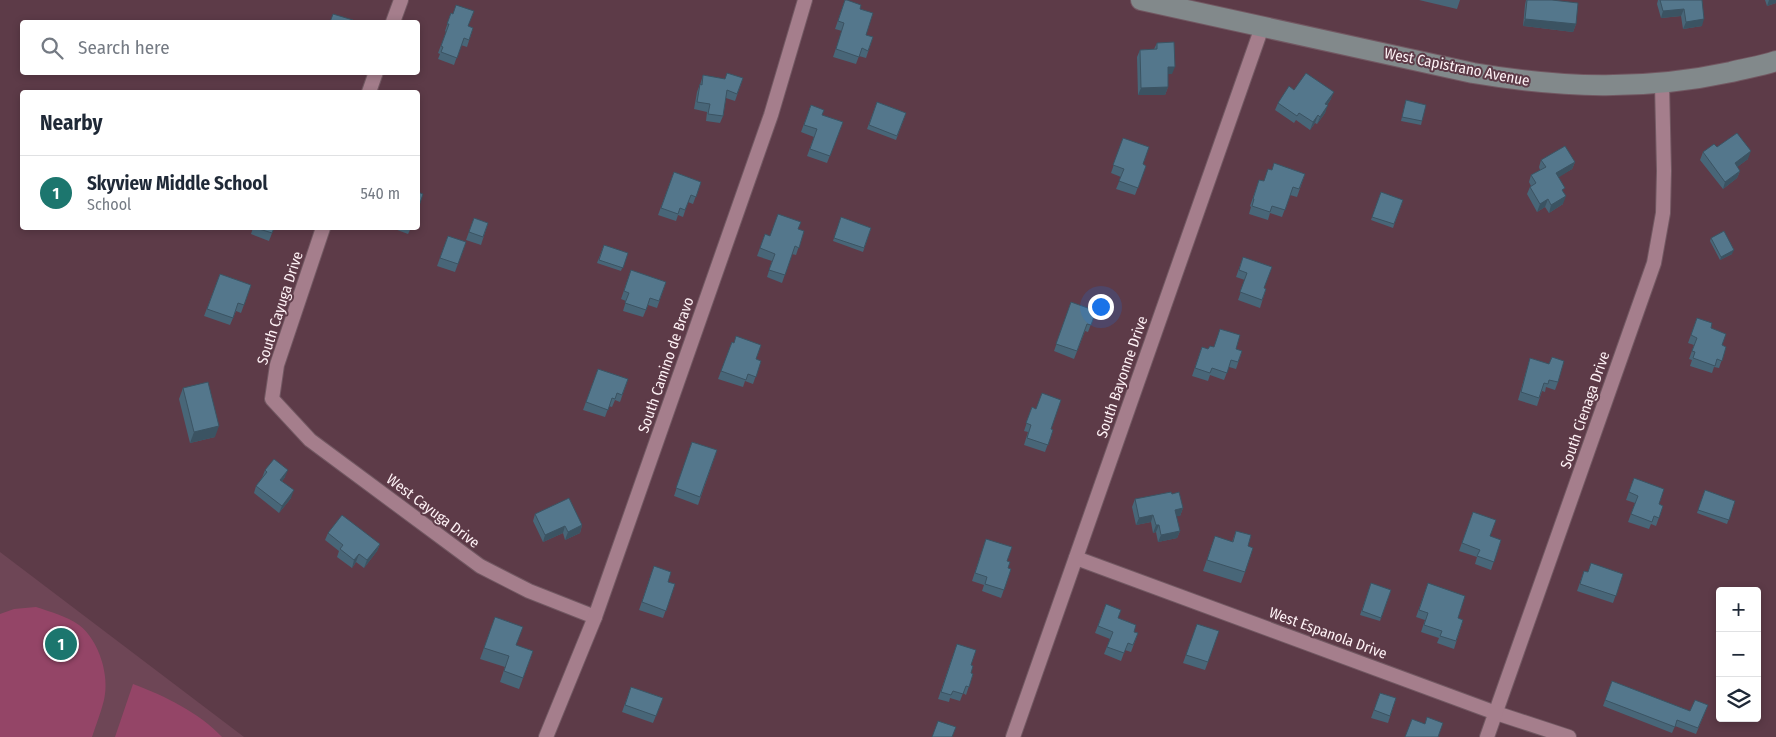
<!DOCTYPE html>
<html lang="en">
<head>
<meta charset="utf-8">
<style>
  body { margin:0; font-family:"Fira Sans Condensed",sans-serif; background:#f2f2f3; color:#1f2937 }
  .controls { position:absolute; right:15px; bottom:15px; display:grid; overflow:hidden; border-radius:5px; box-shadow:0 2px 8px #0003 }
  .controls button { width:45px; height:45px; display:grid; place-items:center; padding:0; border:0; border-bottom:1px solid #e0e1e3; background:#fff; color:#1f2937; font:25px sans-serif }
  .you { position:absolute; left:1100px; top:306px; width:18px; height:18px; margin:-12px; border:4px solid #fff; border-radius:50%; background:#1a73e8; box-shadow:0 0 0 8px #1a73e833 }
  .badge { display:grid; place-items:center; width:32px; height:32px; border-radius:50%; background:#1c766e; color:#fff; font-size:16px; font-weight:700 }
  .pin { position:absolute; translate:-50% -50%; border:2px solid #fff; box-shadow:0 1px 5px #0006 }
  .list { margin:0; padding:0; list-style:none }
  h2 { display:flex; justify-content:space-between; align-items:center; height:65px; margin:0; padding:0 20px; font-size:21px }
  h2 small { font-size:16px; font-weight:400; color:#747a83 }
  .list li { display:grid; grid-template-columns:32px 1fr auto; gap:15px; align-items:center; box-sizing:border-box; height:75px; padding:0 20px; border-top:1px solid #e0e1e3 }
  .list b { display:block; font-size:19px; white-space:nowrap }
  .list p { margin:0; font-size:16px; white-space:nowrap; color:#747a83 }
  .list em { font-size:16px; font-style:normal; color:#747a83 }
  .icon { flex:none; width:28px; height:28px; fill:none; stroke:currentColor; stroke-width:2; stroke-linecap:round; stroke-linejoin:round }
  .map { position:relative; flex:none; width:1776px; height:737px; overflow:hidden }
  .search { position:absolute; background:#fff; box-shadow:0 2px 8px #0003; left:20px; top:20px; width:400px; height:55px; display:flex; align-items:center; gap:12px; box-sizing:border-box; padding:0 18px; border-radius:5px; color:#747a83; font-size:19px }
  .panel { position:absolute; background:#fff; box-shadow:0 2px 8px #0003; left:20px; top:90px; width:400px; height:140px; border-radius:5px }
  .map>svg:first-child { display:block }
</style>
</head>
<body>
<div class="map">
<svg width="1776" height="737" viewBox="0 0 1776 737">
  <rect width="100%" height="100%" fill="#5d3b48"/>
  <path fill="#6e4656" d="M0 552 244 737H0Z"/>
  <g fill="#944567">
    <path d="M36 607C51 612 66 616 79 625 99 640 110 676 104 700 101 712 96 725 92 737H0V614L14 609Z"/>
    <path d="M133 684C165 696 198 712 222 737H115Z"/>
  </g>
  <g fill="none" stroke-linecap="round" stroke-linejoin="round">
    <defs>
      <g id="street">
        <path d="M393 22 401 0"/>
        <path d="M369 92 376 72"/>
        <path d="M323 228 277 365 272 399 310 440 480 566 529 591 595 617"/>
        <path d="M1076 558 1496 713 1569 737"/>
        <path d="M546 737 595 617 771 115 805 0"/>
        <path d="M1013 737 1262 27"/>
        <path d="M1487 737 1654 263 1663 213 1664 171 1662 84"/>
      </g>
      <path id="secondary" d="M1141 0 1473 73C1562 88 1643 91 1731 72 1746 68 1762 66 1776 61"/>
    </defs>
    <use href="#street" stroke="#725862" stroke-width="16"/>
    <use href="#secondary" stroke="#725862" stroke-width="22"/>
    <use href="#street" stroke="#a57e8c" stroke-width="14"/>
    <use href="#secondary" stroke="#82898b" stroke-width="20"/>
  </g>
  <g fill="#486678">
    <path d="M845 0 860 9 866 35 873 37 866 58 859 56 856 64 833 57 842 31 835 29Z"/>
    <path d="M1419 0H1460L1457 9Z"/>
    <path d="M1526 0H1552L1576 24 1573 32 1523 26 1525 5Z"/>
    <path d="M1658 0H1702V26L1683 29 1681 16 1661 18 1657 4Z"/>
    <path d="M1765 0H1776V3L1767 6Z"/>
    <path d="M451 13 453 14 468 26 473 28 467 47 461 45 454 65 438 59 440 54 438 53 446 32 445 31Z"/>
    <path d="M1157 43 1172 74H1168V87L1165 95H1138L1137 57 1140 50 1154 49Z"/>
    <path d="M703 75 725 79 743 78 735 101 726 98 723 116 720 123 706 121 707 112 694 109 697 92 700 84V85Z"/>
    <path d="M1294 90 1331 99 1327 105 1325 113 1317 124 1315 123 1310 130 1296 120 1294 123 1275 110 1278 103Z"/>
    <path d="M1406 100 1422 121 1421 125 1401 121Z"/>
    <path d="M877 102 906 113 896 140 867 129Z"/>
    <path d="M811 105 822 115 843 122 827 163 807 156 814 137 801 132Z"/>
    <path d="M1123 138 1143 164 1146 166 1135 195 1116 189 1121 177 1111 173Z"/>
    <path d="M1717 147 1748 159 1737 167 1740 171 1737 178 1723 189 1700 160 1703 152Z"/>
    <path d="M1541 160 1575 162 1572 169 1558 177 1563 192V204L1549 213 1545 207 1537 212 1527 194 1530 187 1531 186 1529 182 1531 175 1540 170 1539 167Z"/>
    <path d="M1271 170 1305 174 1297 197 1290 195 1282 217 1270 213 1268 220 1249 214 1251 207 1250 206 1259 180 1264 181Z"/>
    <path d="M674 172 701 182 693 204 688 202 683 217 678 215 676 221 658 215Z"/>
    <path d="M1381 192 1403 200 1393 228 1371 220Z"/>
    <path d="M841 217 871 228 863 252 833 241Z"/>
    <path d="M474 218 488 223 481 245 466 240Z"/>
    <path d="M253 228H274L269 241 251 234Z"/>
    <path d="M392 228H411L408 234Z"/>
    <path d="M798 229 804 231 796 255 792 254 782 283 767 277 772 261 757 256 765 234 770 236Z"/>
    <path d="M448 236 466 242 455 272 437 266Z"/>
    <path d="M1711 238 1732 254 1720 260 1710 241Z"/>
    <path d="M604 245 628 253 621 271 597 263Z"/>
    <path d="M1243 257 1264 288 1266 289 1260 308 1238 300 1245 280 1236 277Z"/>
    <path d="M631 270 666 282 657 308 648 305 643 317 623 311 626 301 621 299Z"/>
    <path d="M220 274 251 285 241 313 236 311 230 325 204 316Z"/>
    <path d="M1071 302 1096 311 1088 332 1085 331 1074 359 1054 351Z"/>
    <path d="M1697 318 1711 328 1722 345 1726 347 1719 368 1714 367 1712 373 1690 366 1692 360 1689 359 1694 345 1688 343Z"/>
    <path d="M732 342 756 359 761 361 753 384 745 381 743 387 718 379Z"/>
    <path d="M1202 347 1208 349 1214 347 1236 349 1242 351 1236 369 1229 367 1224 380 1210 375 1208 381 1192 376Z"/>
    <path d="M1530 358 1549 364 1558 382 1555 390 1546 387 1545 392 1542 391 1537 406 1518 400Z"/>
    <path d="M598 369 628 379 620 402 615 400 612 407 609 406 605 417 583 410Z"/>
    <path d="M183 388 215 437 190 443 179 399Z"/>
    <path d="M1032 407 1051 429 1053 430 1045 452 1024 445 1028 432 1024 431Z"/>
    <path d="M692 442 717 450 698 505 674 496Z"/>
    <path d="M265 470 285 477 282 481 291 498 279 513 254 493 256 486 262 478Z"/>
    <path d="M1634 478 1659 504 1663 506 1656 526 1651 524 1649 529 1628 522 1635 503 1626 500Z"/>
    <path d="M1705 490 1735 501 1727 524 1697 513Z"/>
    <path d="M1172 494 1183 508 1180 516H1176L1180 531 1177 538 1158 542 1156 532 1153 533 1151 522 1136 525 1132 507 1135 499Z"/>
    <path d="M1473 512 1490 536 1501 540 1491 570 1475 564 1477 557 1459 551Z"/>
    <path d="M535 514 582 525 580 533 565 540 563 533 543 542 533 521Z"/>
    <path d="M1236 531 1248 546 1245 572 1241 583 1203 571 1215 536 1232 542Z"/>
    <path d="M328 533 380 544 377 551 364 568 356 562 352 568 337 557 339 551 325 540Z"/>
    <path d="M986 539 1007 561 1008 568 1011 569 1001 598 982 591 984 585 972 581Z"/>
    <path d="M654 566 668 582 675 584 663 618 639 610Z"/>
    <path d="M1584 571 1588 572 1623 574 1613 603 1577 591Z"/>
    <path d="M1371 583 1391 590 1380 621 1360 615Z"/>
    <path d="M1428 583 1458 618 1463 620 1454 649 1437 643 1439 638 1421 632 1425 620 1416 617Z"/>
    <path d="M1106 604 1118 618 1134 632 1138 633 1131 652 1125 650 1121 661 1104 654 1110 639 1095 633Z"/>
    <path d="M495 617 516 645 533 651 519 689 500 682 505 667 480 659Z"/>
    <path d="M1197 624 1208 662 1205 670 1183 663Z"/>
    <path d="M957 644 971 665V673L973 674 966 695 963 693 960 701 950 698 949 702 938 699Z"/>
    <path d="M1612 681 1690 711 1708 705 1696 734 1675 726 1672 733 1603 706Z"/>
    <path d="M631 687 663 698 653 723 622 712Z"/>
    <path d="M1380 693 1396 698 1388 723 1371 718Z"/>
  </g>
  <g fill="#3b5362">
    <path d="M1769 0H1776V3L1767 6Z"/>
    <path d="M1684 9 1681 16 1661 18 1663 11Z"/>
    <path d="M1525 19 1576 24 1573 32 1523 26Z"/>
    <path d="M1704 19 1702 26 1683 29 1686 22Z"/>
    <path d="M1168 67H1175L1172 74H1165Z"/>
    <path d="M1168 87 1165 95H1138L1141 88Z"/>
    <path d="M1334 92 1331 99 1323 111 1325 104Z"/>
    <path d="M1328 105 1325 113 1317 124 1320 117Z"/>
    <path d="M1318 115 1315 123 1310 130 1313 122Z"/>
    <path d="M1751 151 1748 159 1732 171 1735 163Z"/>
    <path d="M1575 162 1572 169 1553 181 1556 173Z"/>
    <path d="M1740 171 1737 178 1723 189 1725 182Z"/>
    <path d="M1566 196 1563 204 1549 213 1551 205Z"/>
    <path d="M1548 199 1545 207 1537 212 1540 204Z"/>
    <path d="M1734 250 1732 254 1720 260 1721 257Z"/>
    <path d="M219 426 215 437 190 443 194 432Z"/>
    <path d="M288 470 285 477 278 487 280 480Z"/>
    <path d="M294 490 291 498 279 513 282 506Z"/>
    <path d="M1183 508 1180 516 1172 517 1175 510Z"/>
    <path d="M1153 515 1151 522 1136 525 1139 518Z"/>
    <path d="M582 525 580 533 565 540 568 532Z"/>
    <path d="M1156 525H1159L1156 532 1153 533Z"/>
    <path d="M565 526 563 533 543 542 545 535Z"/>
    <path d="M1180 531 1177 538 1158 542 1161 535Z"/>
    <path d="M380 544 377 551 364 568 367 560Z"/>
    <path d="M359 554 356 562 352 568 354 560Z"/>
  </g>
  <g fill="#54778c" stroke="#3b5362">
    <path d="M845 0H847L861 5 860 9 873 13 866 35 873 37 868 51 862 48 859 57 836 49 844 23 838 21Z"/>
    <path d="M1527 0H1552L1578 3 1576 24 1525 19Z"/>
    <path d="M1660 0H1702L1704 19 1686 22 1684 9 1663 11Z"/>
    <path d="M456 5 474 11 468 26 473 28 469 40 464 38 457 58 441 52 443 47 441 46 449 24H447L451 13 453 14Z"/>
    <path d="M333 14 353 20 352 22H330Z"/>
    <path d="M1174 42 1175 67H1168V87L1141 88 1140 50 1157 49V43Z"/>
    <path d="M727 73 743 78 737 94 727 90 723 116 708 114 710 104 697 102 700 84 702 85 703 75 725 79Z"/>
    <path d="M1306 73 1334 92 1325 104 1328 105 1320 117 1318 115 1313 122 1299 113 1297 116 1278 103 1289 86 1294 90Z"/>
    <path d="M1406 100 1426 105 1422 121 1402 117Z"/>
    <path d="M877 102 906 113 897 136 869 125Z"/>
    <path d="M811 105 824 110 822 115 843 122 830 156 810 149 817 129 804 125Z"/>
    <path d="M1737 133 1751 151 1735 163 1740 171 1725 182 1703 152 1714 144 1717 147Z"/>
    <path d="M1123 138 1149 147 1143 164 1146 166 1138 188 1119 181 1124 169 1113 165Z"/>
    <path d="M1565 146 1575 162 1556 173 1565 188 1562 190 1566 196 1551 205 1548 199 1540 204 1530 187 1536 183 1531 175 1546 167 1541 160Z"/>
    <path d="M1274 163 1305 174 1299 189 1293 187 1285 210 1272 206 1270 212 1252 206 1254 199H1253L1259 180 1264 181 1268 169 1272 170Z"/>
    <path d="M674 172 701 182 696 197 691 195 685 210 680 208 678 214 661 208Z"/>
    <path d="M418 192 423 194 418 209Z"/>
    <path d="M1381 192 1403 200 1394 224 1372 217Z"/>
    <path d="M778 214 801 222 798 229 804 231 799 248 795 246 785 275 769 270 775 254 760 248 765 234 770 236Z"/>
    <path d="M841 217 871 228 864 248 834 238Z"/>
    <path d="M474 218 488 223 483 237 469 232Z"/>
    <path d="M256 228H274L272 233Z"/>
    <path d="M1724 231 1734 250 1721 257 1711 238Z"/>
    <path d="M448 236 466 242 458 264 440 258Z"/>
    <path d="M604 245 628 253 623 268 599 260Z"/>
    <path d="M1243 257 1272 267 1264 288 1266 289 1262 300 1240 292 1247 273 1239 270Z"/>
    <path d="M631 270 666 282 659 301 650 298 646 310 625 303 629 293 624 291Z"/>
    <path d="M220 274 251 285 244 305 238 303 233 318 207 309Z"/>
    <path d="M1071 302 1096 311 1091 325 1087 324 1077 351 1056 344Z"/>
    <path d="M1697 318 1712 323 1711 328 1726 334 1722 345 1726 347 1722 361 1717 359 1715 366 1693 358 1695 352 1692 351 1697 338 1691 335Z"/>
    <path d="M1220 329 1240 335 1236 349 1242 351 1238 362 1231 360 1227 373 1212 368 1210 373 1195 368 1202 347 1208 349 1210 346 1214 347Z"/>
    <path d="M736 336 761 345 756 359 761 361 756 377 748 374 746 380 721 371 732 342 734 343Z"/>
    <path d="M1552 357 1564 361 1558 382 1549 380 1548 384 1544 383 1539 398 1521 392 1530 358 1549 364Z"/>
    <path d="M598 369 628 379 622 395 617 393 615 399 612 398 608 410 586 402Z"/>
    <path d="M208 382 219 426 194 432 183 388Z"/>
    <path d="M1042 393 1061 400 1051 429 1053 430 1048 445 1027 438 1031 425 1026 423 1032 407 1036 409Z"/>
    <path d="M692 442 717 450 700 497 676 488Z"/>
    <path d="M274 459 288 470 280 480 294 490 282 506 256 486 267 472 265 470Z"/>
    <path d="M1634 478 1664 489 1659 504 1663 506 1659 518 1654 516 1652 522 1631 514 1638 496 1629 492Z"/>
    <path d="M1705 490 1735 501 1729 520 1698 510Z"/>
    <path d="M1171 492 1172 494 1179 492 1183 508 1175 510 1180 531 1161 535 1159 525H1156L1153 515 1139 518 1135 499Z"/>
    <path d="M569 498 582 525 568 532 565 526 545 535 535 514Z"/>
    <path d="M1473 512 1496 520 1490 536 1501 540 1494 562 1477 556 1480 550 1462 543Z"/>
    <path d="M342 515 380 544 367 560 359 554 354 560 340 549 343 545 328 533Z"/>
    <path d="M1236 531 1251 535 1248 546 1253 548 1245 572 1207 560 1215 536 1233 542Z"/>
    <path d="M986 539 1012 547 1007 561 1010 562 1008 568 1011 569 1004 590 985 584 987 577 975 573Z"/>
    <path d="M1591 563 1623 574 1616 596 1580 584 1584 571 1588 572Z"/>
    <path d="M654 566 671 572 668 582 675 584 666 611 642 602Z"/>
    <path d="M1371 583 1391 590 1381 618 1362 611Z"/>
    <path d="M1428 583 1465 596 1458 618 1463 620 1456 641 1440 636 1442 631 1424 625 1428 613 1419 610Z"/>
    <path d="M1106 604 1121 610 1118 618 1136 625 1134 632 1138 633 1133 645 1128 643 1124 653 1107 647 1113 632 1098 626Z"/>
    <path d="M495 617 523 627 516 645 533 651 523 678 504 671 509 656 484 648Z"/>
    <path d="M1197 624 1219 631 1208 662 1186 655Z"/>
    <path d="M957 644 976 650 971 665 973 666 971 673 973 674 969 687 966 686 963 694 953 691 951 695 941 692Z"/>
    <path d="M1612 681 1690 711 1695 700 1708 705 1698 728 1677 720 1675 727 1605 700Z"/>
    <path d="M631 687 663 698 656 716 625 705Z"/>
    <path d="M1380 693 1396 698 1390 716 1374 710Z"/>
    <path d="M1427 717 1443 723 1438 737H1405L1412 719 1425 724Z"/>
    <path d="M938 721 956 727 952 737H932Z"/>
  </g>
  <g text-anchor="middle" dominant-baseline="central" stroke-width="4" stroke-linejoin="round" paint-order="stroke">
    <g font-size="15" fill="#fef1f5" stroke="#5d3b48">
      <text transform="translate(1457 67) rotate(11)">West Capistrano Avenue</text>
      <text transform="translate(280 308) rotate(-72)">South Cayuga Drive</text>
      <text transform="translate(666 365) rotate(-71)">South Camino de Bravo</text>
      <text transform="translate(1122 377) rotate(-71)">South Bayonne Drive</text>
      <text transform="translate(1585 410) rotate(-71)">South Cienaga Drive</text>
      <text transform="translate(433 511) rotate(37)">West Cayuga Drive</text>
      <text transform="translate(1328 633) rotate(20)">West Espanola Drive</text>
    </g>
  </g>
</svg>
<div class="controls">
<button>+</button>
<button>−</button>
<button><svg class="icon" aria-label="layers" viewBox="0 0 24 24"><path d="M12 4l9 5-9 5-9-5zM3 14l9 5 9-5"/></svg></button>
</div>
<div class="you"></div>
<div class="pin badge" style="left:61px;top:644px">1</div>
<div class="search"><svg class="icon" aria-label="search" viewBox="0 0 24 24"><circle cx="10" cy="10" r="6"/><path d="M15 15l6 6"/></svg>Search here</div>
<section class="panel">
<h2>Nearby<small></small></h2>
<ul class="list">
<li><span class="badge">1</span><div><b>Skyview Middle School</b><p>School</p></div><em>540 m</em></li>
</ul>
</section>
</div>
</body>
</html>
